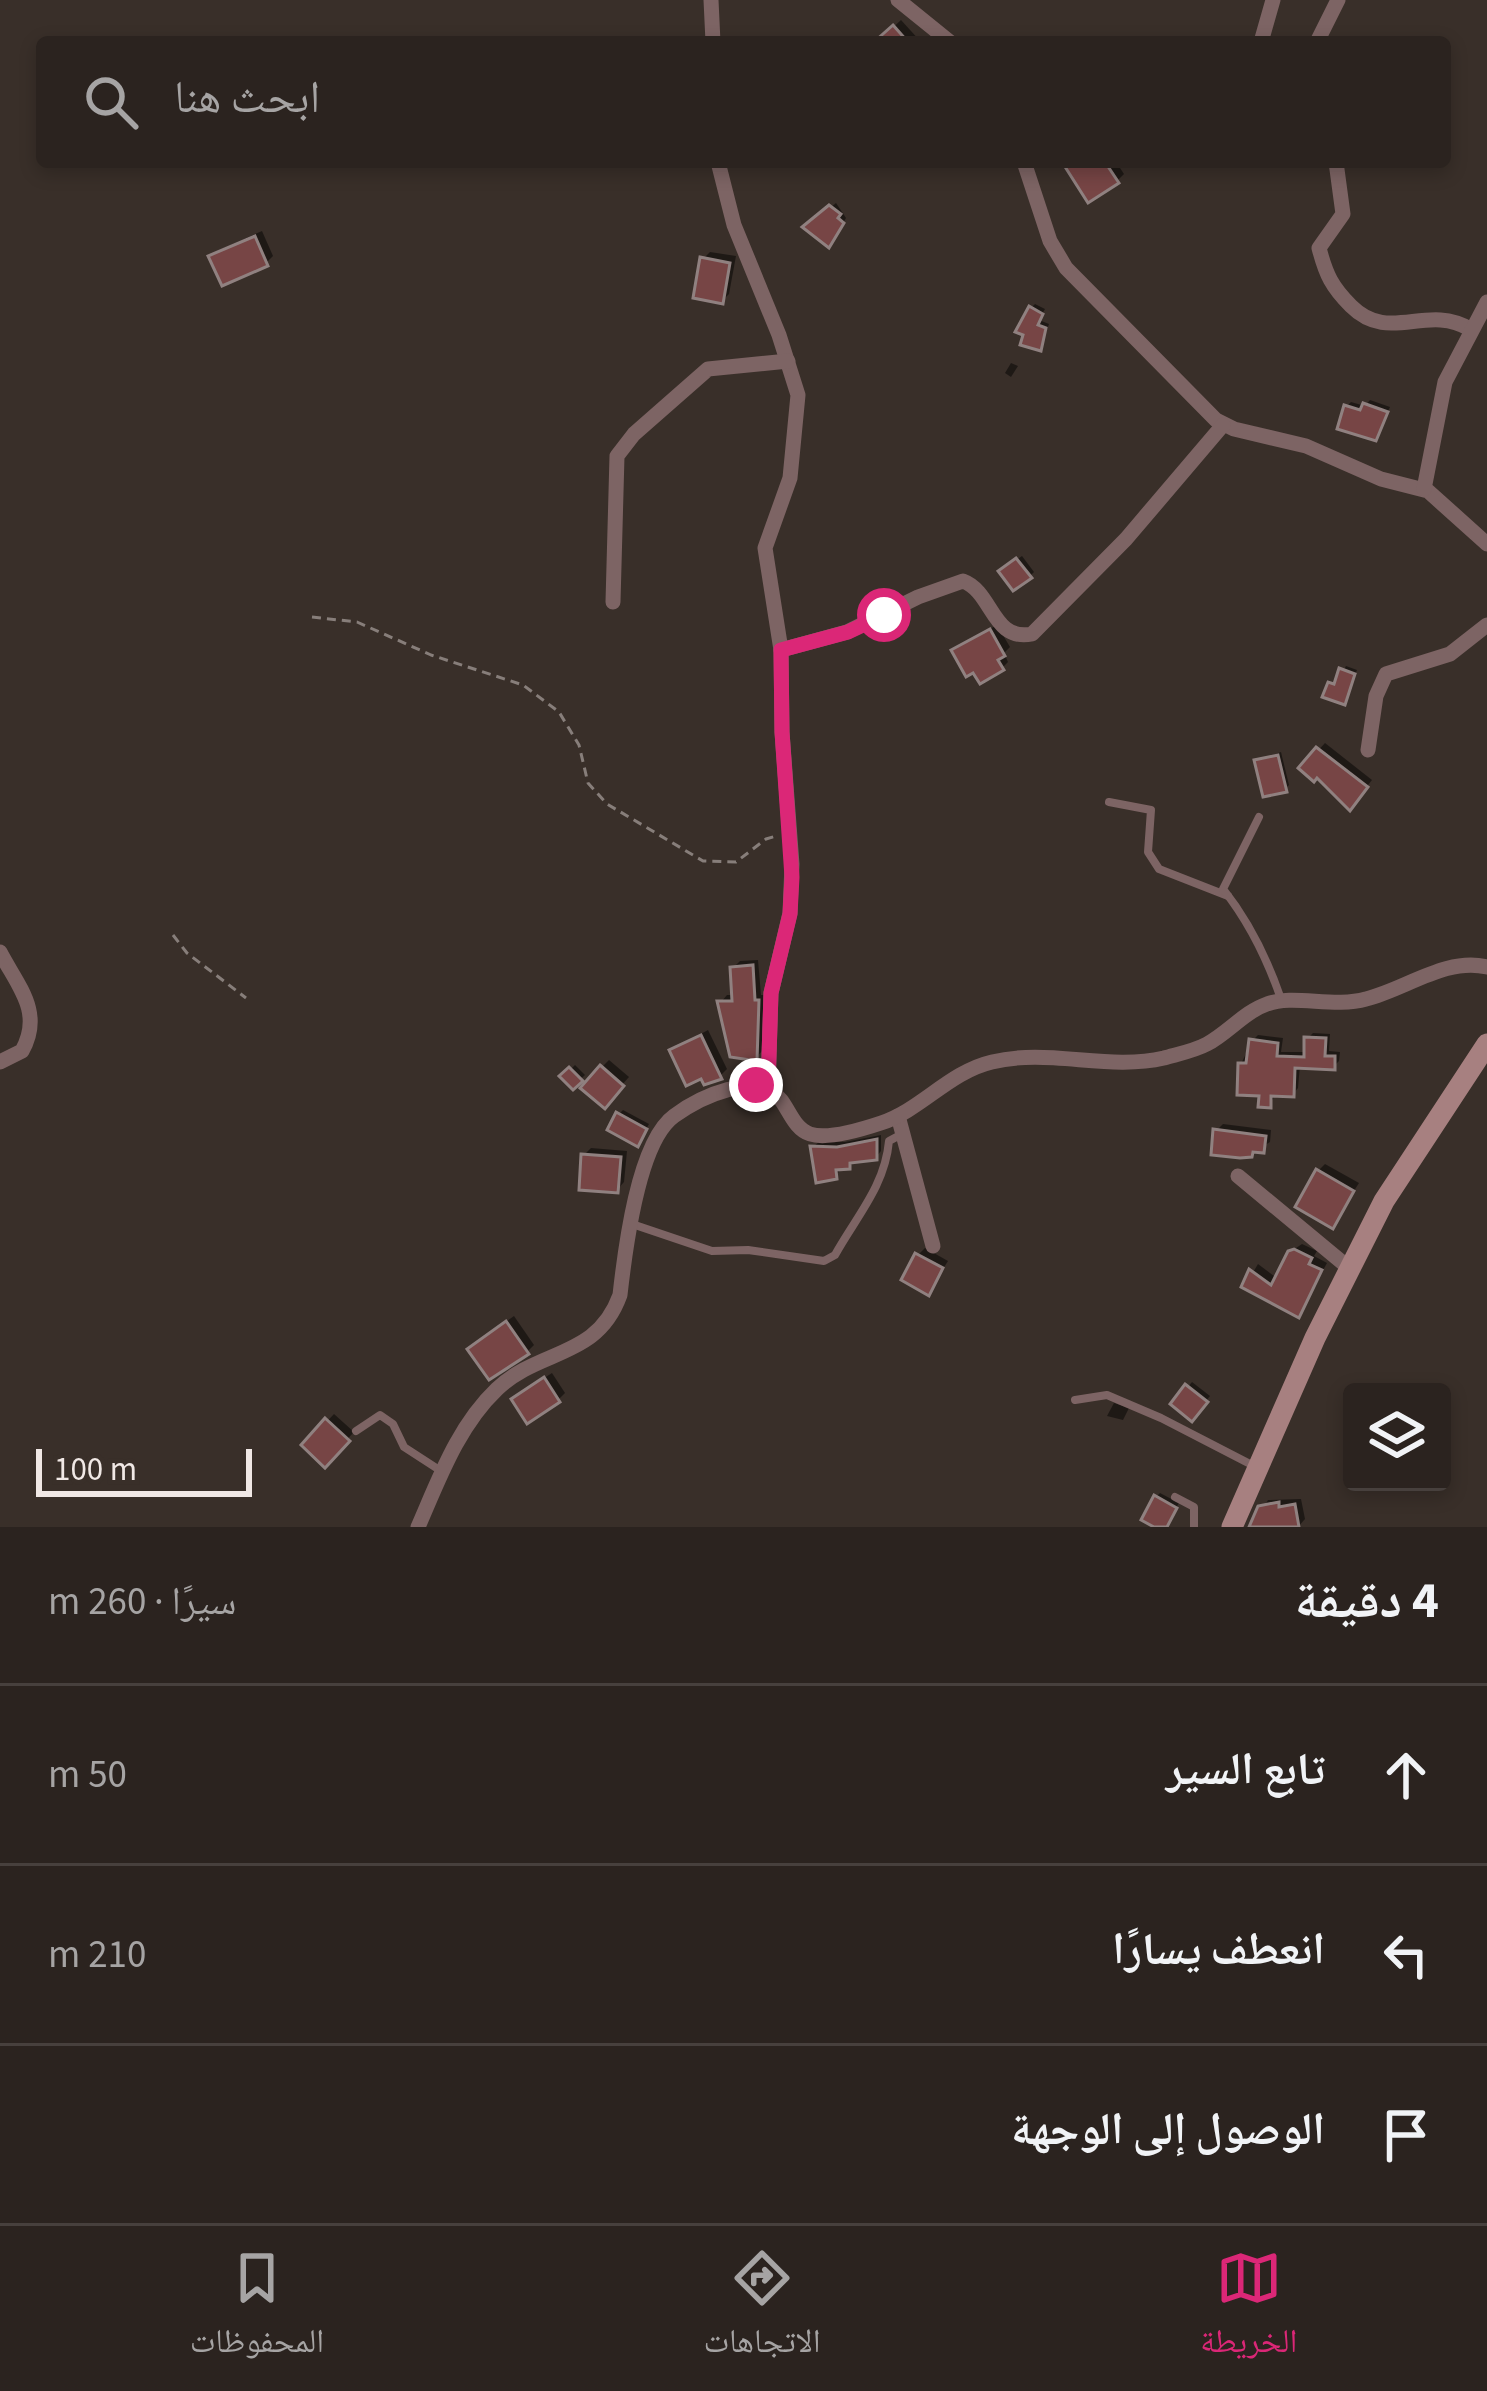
<!DOCTYPE html>
<html lang="ar">
<head>
<meta charset="utf-8">
<style>
  body { margin:0; font-family:"Source Sans 3","Noto Naskh Arabic",sans-serif; background:#372f2c; color:#f1f3f6; direction:rtl }
  .controls { position:absolute; right:36px; bottom:36px; display:grid; overflow:hidden; border-radius:12px; box-shadow:0 6px 18px #0003 }
  .controls button { width:108px; height:108px; display:grid; place-items:center; padding:0; border:0; border-bottom:3px solid #47403d; background:#2b231f; color:#f1f3f6; font:60px sans-serif }
  .scale { position:absolute; left:36px; bottom:30px; width:216px; box-sizing:border-box; padding-left:12px; border:6px solid #f0e8e5; border-top:0; font-size:33px; line-height:42px; white-space:nowrap; color:#f0e8e5; -webkit-text-stroke:9px #392f29; paint-order:stroke }
  .stop { position:absolute; width:36px; height:36px; margin:-27px; border:9px solid #db2777; border-radius:50%; background:#fff }
  .stop.end { background:#db2777; border-color:#fff; box-shadow:0 3px 12px #0008 }
  .list { margin:0; padding:0; list-style:none }
  h2 { display:flex; justify-content:space-between; align-items:center; height:156px; margin:0; padding:0 48px; font-size:51px }
  h2 small { font-size:39px; font-weight:400; color:#a6a4a4 }
  .list li { display:grid; grid-template-columns:78px 1fr auto; gap:36px; align-items:center; box-sizing:border-box; height:180px; padding:0 48px; border-top:3px solid #47403d }
  .list b { display:block; font-size:45px; white-space:nowrap }
  .list em { font-size:39px; font-style:normal; color:#a6a4a4 }
  .icon { flex:none; width:66px; height:66px; fill:none; stroke:currentColor; stroke-width:2; stroke-linecap:round; stroke-linejoin:round }
  .map { position:relative; flex:none; width:1487px; height:1527px; overflow:hidden; direction:ltr }
  .search { position:absolute; background:#2b231f; box-shadow:0 6px 18px #0003; left:36px; right:36px; top:36px; height:132px; display:flex; align-items:center; gap:30px; box-sizing:border-box; padding:0 42px; border-radius:12px; color:#a6a4a4; font-size:45px }
  .sheet { height:696px; background:#2b231f }
  nav { display:flex; justify-content:space-around; align-items:center; box-sizing:border-box; height:168px; border-top:3px solid #47403d; background:#2b231f; font-size:33px; color:#a6a4a4 }
  nav a { display:grid; justify-items:center; gap:6px }
  nav .on { color:#db2777 }
  .map>svg:first-child { display:block }
</style>
</head>
<body>
<div class="map">
<svg width="1487" height="1527" viewBox="0 0 1487 1527">
  <rect width="100%" height="100%" fill="#392f29"/>
  <g fill="#0007">
    <path d="M901 20 921 42H878L882 38Z"/>
    <path d="M1065 162H1116L1124 174 1117 181Z"/>
    <path d="M836 203 846 218 833 240 807 227Z"/>
    <path d="M262 231 273 256 266 263 212 257 219 250Z"/>
    <path d="M710 252 736 256 729 294 722 301 703 259Z"/>
    <path d="M1035 304 1045 309 1039 320 1049 324 1040 348 1031 308Z"/>
    <path d="M1011 363 1018 366 1011 377 1005 373Z"/>
    <path d="M1370 400 1390 407 1376 438 1347 406 1351 402 1365 406Z"/>
    <path d="M1022 556 1034 572 1030 576 1006 567Z"/>
    <path d="M997 625 1010 647 1004 653 1008 662 1002 668 954 650Z"/>
    <path d="M1346 666 1357 670 1344 701 1330 684 1338 681Z"/>
    <path d="M1325 743 1372 780 1356 800 1302 768Z"/>
    <path d="M1281 752 1289 785 1285 789 1257 761Z"/>
    <path d="M758 960 761 995H764L762 1051 756 1058 721 1002 727 995H735L733 968 740 961Z"/>
    <path d="M708 1030 727 1069 720 1076 672 1050Z"/>
    <path d="M1313 1033 1330 1034 1329 1051 1340 1052 1339 1061 1333 1067 1300 1065 1298 1088 1293 1094H1276L1269 1105 1241 1064 1252 1041 1258 1035 1283 1038 1281 1052H1307V1039Z"/>
    <path d="M609 1060 629 1077 604 1105 602 1067Z"/>
    <path d="M575 1065 585 1075 573 1086 564 1076Z"/>
    <path d="M623 1110 649 1124 641 1139 619 1114Z"/>
    <path d="M1223 1124 1271 1130 1270 1142 1251 1154 1216 1131Z"/>
    <path d="M881 1135V1151L876 1157 855 1160 841 1167 836 1177 813 1147 819 1142H845Z"/>
    <path d="M591 1148 627 1151 624 1182 617 1190 584 1155Z"/>
    <path d="M1325 1164 1359 1183 1332 1225 1318 1171Z"/>
    <path d="M1302 1244 1317 1251 1314 1256 1327 1263 1299 1314 1245 1286 1258 1264 1278 1279 1290 1252Z"/>
    <path d="M925 1248 948 1261 928 1292 918 1255Z"/>
    <path d="M514 1316 534 1345 527 1352 478 1342Z"/>
    <path d="M552 1373 565 1393 558 1400 522 1392Z"/>
    <path d="M1192 1382 1210 1396 1192 1418 1174 1404Z"/>
    <path d="M1114 1403 1129 1408 1123 1420 1107 1416Z"/>
    <path d="M334 1414 354 1432 325 1463 305 1445Z"/>
    <path d="M1160 1493 1179 1503 1165 1527H1161L1156 1497Z"/>
    <path d="M1301 1499 1305 1519 1298 1527H1252L1268 1500Z"/>
  </g>
  <g fill="#774545" stroke="#908180" stroke-width="3">
    <path d="M893 25 908 42H874Z"/>
    <path d="M1062 162H1105L1119 183 1088 203Z"/>
    <path d="M829 205 841 214 838 218 844 223 829 248 802 227Z"/>
    <path d="M255 236 268 266 222 286 208 256Z"/>
    <path d="M700 257 730 263 723 304 693 298Z"/>
    <path d="M1029 306 1043 314 1038 325 1046 328 1041 351 1020 345 1023 335 1015 332Z"/>
    <path d="M1363 403 1388 412 1376 441 1337 429 1344 405 1360 410Z"/>
    <path d="M1016 558 1032 578 1013 591 998 571Z"/>
    <path d="M990 629 1005 656 998 660 1004 670 980 684 973 673 966 677 951 650Z"/>
    <path d="M1339 668 1355 674 1345 705 1322 697 1328 682 1334 684Z"/>
    <path d="M1316 747 1368 787 1350 811 1317 778 1314 782 1298 768Z"/>
    <path d="M1278 755 1287 792 1263 797 1254 760Z"/>
    <path d="M753 965 755 1000H759L757 1061 730 1057 717 1001H732L730 967Z"/>
    <path d="M701 1035 722 1079 704 1085 701 1079 686 1086 669 1050Z"/>
    <path d="M1304 1037 1326 1038 1325 1056H1335V1070L1295 1068 1294 1097 1271 1096V1108L1258 1107 1259 1096 1237 1095 1238 1063H1246L1249 1039 1278 1043 1277 1056 1304 1057Z"/>
    <path d="M600 1065 624 1086 605 1109 580 1088Z"/>
    <path d="M569 1067 583 1081 573 1090 559 1076Z"/>
    <path d="M616 1112 647 1129 638 1147 607 1130Z"/>
    <path d="M1213 1129 1266 1136 1264 1153 1253 1152 1252 1157 1240 1158 1211 1155Z"/>
    <path d="M877 1139V1160L850 1163V1169L836 1170 837 1179 816 1183 810 1146 837 1147Z"/>
    <path d="M581 1154 621 1157 618 1193 579 1190Z"/>
    <path d="M1316 1169 1354 1191 1333 1229 1295 1207Z"/>
    <path d="M1294 1249 1312 1258 1309 1264 1322 1270 1299 1318 1241 1287 1249 1269 1271 1285 1288 1251Z"/>
    <path d="M915 1253 943 1268 929 1296 901 1280Z"/>
    <path d="M506 1321 529 1354 489 1380 467 1349Z"/>
    <path d="M544 1377 560 1402 527 1424 511 1399Z"/>
    <path d="M1185 1384 1208 1402 1192 1422 1170 1404Z"/>
    <path d="M325 1418 350 1441 325 1468 301 1445Z"/>
    <path d="M1154 1495 1177 1508 1167 1527H1154L1141 1520Z"/>
    <path d="M1279 1502V1507L1295 1504 1299 1527H1249L1258 1506Z"/>
  </g>
  <g fill="none" stroke-linecap="round" stroke-linejoin="round">
    <g stroke="#877e7a" stroke-width="3" stroke-dasharray="9 6" stroke-linecap="butt">
      <path d="M312 617 357 622 431 655 523 685 559 712 579 745 588 783 607 804 703 861 736 862 766 839 776 836"/>
      <path d="M173 935 187 953 246 998"/>
    </g>
    <g stroke="#7d6464" stroke-width="8">
      <path d="M1109 802 1151 810 1148 852 1159 869 1228 896"/>
      <path d="M1259 817 1223 889C1250 923 1267 958 1281 999"/>
      <path d="M632 1224 712 1251 748 1250 824 1261 835 1255C856 1217 885 1186 889 1141L902 1134"/>
      <path d="M1075 1400 1107 1395 1161 1418 1254 1466"/>
      <path d="M356 1431 380 1415 393 1424 404 1447 441 1471"/>
      <path d="M1175 1497 1194 1507V1527"/>
    </g>
    <g stroke="#7d6464" stroke-width="15">
      <path d="M711 0 713 42"/>
      <path d="M898 0 950 42"/>
      <path d="M1261 42 1273 0"/>
      <path d="M1317 42 1338 0"/>
      <path d="M718 162 734 225 779 335 798 395 790 478 765 548 781 650 782 732 792 864 790 913 771 993 768 1088"/>
      <path d="M1024 162 1050 241 1066 268 1216 420 1234 429 1306 446 1381 479 1428 491 1487 544"/>
      <path d="M1336 162 1343 214 1319 248C1326 275 1332 287 1351 306 1389 344 1426 303 1470 329"/>
      <path d="M1424 489 1445 382 1487 302"/>
      <path d="M613 602 617 456 634 434 708 369 788 361"/>
      <path d="M781 650 847 632 918 597 963 581C993 592 992 642 1032 634L1126 539 1223 425"/>
      <path d="M1368 750 1376 696 1386 674 1450 654 1487 625"/>
      <path d="M0 952C17 985 44 1012 22 1051L0 1062"/>
      <path d="M898 1116 933 1246"/>
      <path d="M1238 1176 1349 1268"/>
      <path d="M418 1527C439 1479 458 1426 497 1389 540 1348 597 1359 620 1295 625 1250 638 1142 674 1116 700 1097 756 1070 781 1100 790 1112 795 1129 810 1134 828 1140 863 1129 881 1123 921 1110 949 1072 992 1062 1048 1048 1108 1071 1164 1058 1178 1054 1194 1051 1207 1044 1228 1033 1244 1012 1267 1004 1293 994 1334 1008 1366 999 1406 989 1446 957 1487 967"/>
    </g>
    <path stroke="#a78080" stroke-width="21" d="M1232 1527 1315 1338 1384 1201 1487 1044"/>
  </g>
  <g fill="none" stroke-linecap="round" stroke-linejoin="round">
    <path stroke="#db2777" stroke-width="15" d="M756 1085 768 1088 771 993 790 914 792 877 782 732 781 650 848 632 884 615"/>
  </g>
</svg>
<div class="controls">
<button><svg class="icon" aria-label="layers" viewBox="0 0 24 24"><path d="M12 4l9 5-9 5-9-5zM3 14l9 5 9-5"/></svg></button>
</div>
<div class="scale">100 m</div>
<div class="stop" style="left:884px;top:615px"></div>
<div class="stop end" style="left:756px;top:1085px"></div>
<div class="search"><svg class="icon" aria-label="search" viewBox="0 0 24 24"><circle cx="10" cy="10" r="6"/><path d="M15 15l6 6"/></svg>ابحث هنا</div>
</div>
<section class="sheet">
<h2>4 دقيقة<small>سيرًا · 260 m</small></h2>
<ul class="list">
<li><svg class="icon" aria-label="ahead" viewBox="0 0 24 24"><path d="M12 20V5M6 11l6-6 6 6"/></svg><div><b>تابع السير</b></div><em>50 m</em></li>
<li><svg class="icon" aria-label="left" viewBox="0 0 24 24"><path d="M17 20v-9H6M10 6l-5 5 5 5"/></svg><div><b>انعطف يسارًا</b></div><em>210 m</em></li>
<li><svg class="icon" aria-label="arrive" viewBox="0 0 24 24"><path d="M6 21V4h12l-3 4 3 4H6"/></svg><div><b>الوصول إلى الوجهة</b></div></li>
</ul>
</section>
<nav>
<a class="on"><svg class="icon" aria-label="map" viewBox="0 0 24 24"><path d="M3 6l6-2 6 2 6-2v14l-6 2-6-2-6 2zM9 4v14M15 6v14"/></svg>الخريطة</a>
<a><svg class="icon" aria-label="directions" viewBox="0 0 24 24"><path d="M12 3l9 9-9 9-9-9zM9 14v-3h6M13 9l2 2-2 2"/></svg>الاتجاهات</a>
<a><svg class="icon" aria-label="saved" viewBox="0 0 24 24"><path d="M7 4h10v16l-5-4-5 4z"/></svg>المحفوظات</a>
</nav>
</body>
</html>
